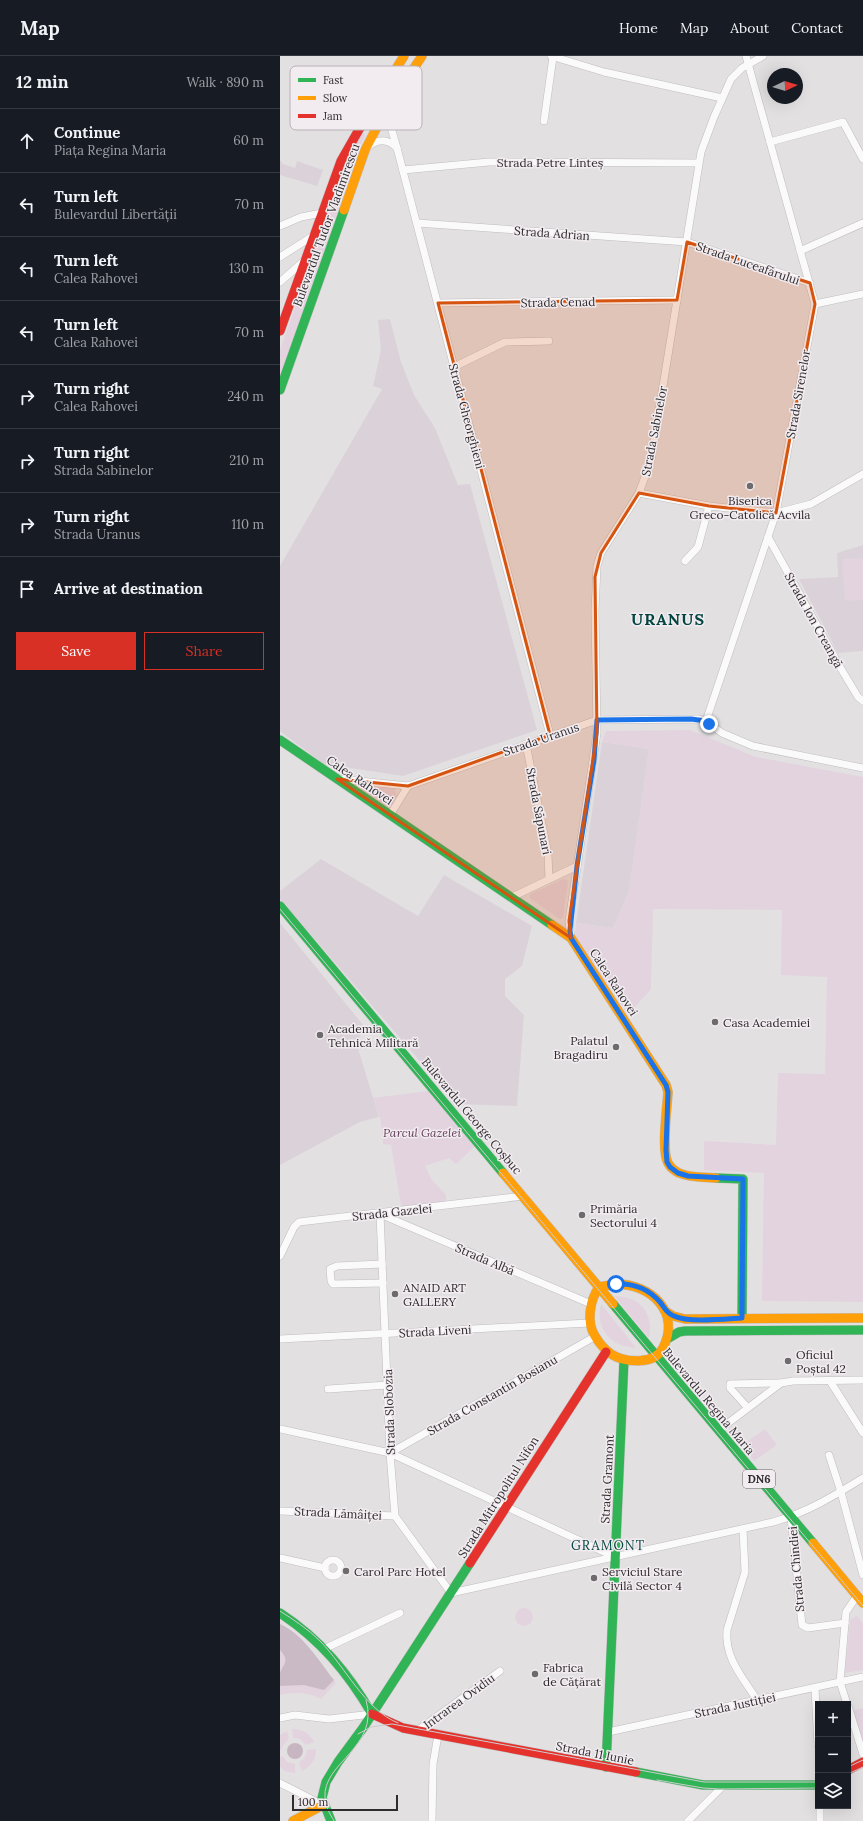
<!DOCTYPE html>
<html lang="en">
<head>
<meta charset="utf-8">
<style>
  body { margin:0; font-family:Lora,serif; background:#242831; color:#f1f3f6 }
  .controls { position:absolute; right:12px; bottom:12px; display:grid; overflow:hidden; border-radius:0px; box-shadow:0 4px 16px #0002 }
  .controls button { width:36px; height:36px; display:grid; place-items:center; padding:0; border:0; border-bottom:1px solid #363941; background:#171b24; color:#f1f3f6; font:20px sans-serif }
  .compass { position:absolute; left:487px; top:12px; width:36px; height:36px; border-radius:50%; background:#171b24; box-shadow:0 4px 16px #0002; rotate:86deg }
  .scale { position:absolute; left:12px; bottom:10px; width:106px; box-sizing:border-box; padding-left:4px; border:2px solid #2f2c2e; border-top:0; font-size:11px; line-height:14px; white-space:nowrap; color:#2f2c2e; -webkit-text-stroke:3px #f2ecf0; paint-order:stroke }
  .stop { position:absolute; width:12px; height:12px; margin:-9px; border:3px solid #1a73e8; border-radius:50%; background:#fff }
  .stop.end { background:#1a73e8; border-color:#fff; box-shadow:0 1px 4px #0008 }
  .list { margin:0; padding:0; list-style:none }
  h2 { display:flex; justify-content:space-between; align-items:center; height:52px; margin:0; padding:0 16px; font-size:17px }
  h2 small { font-size:13px; font-weight:400; color:#9ea1a6 }
  .list li { display:grid; grid-template-columns:26px 1fr auto; gap:12px; align-items:center; box-sizing:border-box; height:64px; padding:0 16px; border-top:1px solid #363941 }
  .list b { display:block; font-size:15px; white-space:nowrap }
  .list p { margin:0; font-size:13px; white-space:nowrap; color:#9ea1a6 }
  .list em { font-size:13px; font-style:normal; color:#9ea1a6 }
  .actions { display:flex; gap:8px; padding:12px 16px }
  .actions a { flex:1; padding:9px 0; border:1px solid #d93025; border-radius:0px; text-align:center; font-size:14px; color:#d93025 }
  .actions .main { background:#d93025; color:#fff }
  .icon { flex:none; width:22px; height:22px; fill:none; stroke:currentColor; stroke-width:2; stroke-linecap:round; stroke-linejoin:round }
  .map { position:relative; flex:none; width:583px; height:1765px; overflow:hidden }
  header { display:flex; align-items:center; gap:24px; box-sizing:border-box; height:56px; padding:0 20px; background:#171b24; border-bottom:1px solid #363941 }
  header strong { font-size:19px }
  nav { display:flex; gap:22px; margin-inline-start:auto; font-size:14px }
  main { display:flex }
  aside { flex:1; background:#171b24 }
  .map>svg:first-child { display:block }
</style>
</head>
<body>
<header>
<strong>Map</strong>
<nav><a>Home</a><a>Map</a><a>About</a><a>Contact</a></nav>
</header>
<main>
<aside>
<h2>12 min<small>Walk · 890 m</small></h2>
<ul class="list">
<li><svg class="icon" aria-label="ahead" viewBox="0 0 24 24"><path d="M12 20V5M6 11l6-6 6 6"/></svg><div><b>Continue</b><p>Piața Regina Maria</p></div><em>60 m</em></li>
<li><svg class="icon" aria-label="left" viewBox="0 0 24 24"><path d="M17 20v-9H6M10 6l-5 5 5 5"/></svg><div><b>Turn left</b><p>Bulevardul Libertății</p></div><em>70 m</em></li>
<li><svg class="icon" aria-label="left" viewBox="0 0 24 24"><path d="M17 20v-9H6M10 6l-5 5 5 5"/></svg><div><b>Turn left</b><p>Calea Rahovei</p></div><em>130 m</em></li>
<li><svg class="icon" aria-label="left" viewBox="0 0 24 24"><path d="M17 20v-9H6M10 6l-5 5 5 5"/></svg><div><b>Turn left</b><p>Calea Rahovei</p></div><em>70 m</em></li>
<li><svg class="icon" aria-label="right" viewBox="0 0 24 24"><path d="M7 20v-9h11M14 6l5 5-5 5"/></svg><div><b>Turn right</b><p>Calea Rahovei</p></div><em>240 m</em></li>
<li><svg class="icon" aria-label="right" viewBox="0 0 24 24"><path d="M7 20v-9h11M14 6l5 5-5 5"/></svg><div><b>Turn right</b><p>Strada Sabinelor</p></div><em>210 m</em></li>
<li><svg class="icon" aria-label="right" viewBox="0 0 24 24"><path d="M7 20v-9h11M14 6l5 5-5 5"/></svg><div><b>Turn right</b><p>Strada Uranus</p></div><em>110 m</em></li>
<li><svg class="icon" aria-label="arrive" viewBox="0 0 24 24"><path d="M6 21V4h12l-3 4 3 4H6"/></svg><div><b>Arrive at destination</b></div></li>
</ul>
<div class="actions"><a class="main">Save</a><a>Share</a></div>
</aside>
<div class="map">
<svg width="583" height="1765" viewBox="0 0 583 1765">
  <rect width="100%" height="100%" fill="#e3e0e2"/>
  <g fill="#dad2d8">
    <path d="M0 104 3 108 15 112 17 105 43 114 37 130 0 119Z"/>
    <path d="M110 263 121 306 134 339 155 372 178 429 190 428 257 674 123 720 44 708 0 675V510L102 333 93 330 101 294 98 264Z"/>
    <path d="M583 489V595L558 597 519 523 558 521 557 497Z"/>
    <path d="M322 686 369 693 349 835 333 872 296 867Z"/>
    <path d="M41 803 138 860 164 819 252 870 242 910 225 923V940L244 959 237 1050 177 1048 0 843V835Z"/>
    <path d="M0 867 83 969 77 989 99 1061 80 1066 0 1109Z"/>
  </g>
  <g fill="#e2d3de">
    <path d="M81 77H84L85 80 75 98 69 123 0 320V294L61 122Z"/>
    <path d="M583 502V544L565 545 562 503Z"/>
    <path d="M410 674 476 701 583 721V1246L482 1245 484 1117 424 1114V1085L496 1089 498 1017 545 1018 547 921 501 919 502 854 373 853 371 933 348 959 295 881 296 867 333 872 349 835 369 693 322 686 326 675Z"/>
    <path d="M83 728 111 730C118 735 117 741 114 748L107 752 80 736Z"/>
    <path d="M283 823 287 824 288 826 283 861 280 863 251 843 249 841 251 838Z"/>
    <path d="M149 1035 195 1090 176 1108 169 1102 145 1110 152 1124 166 1139V1151L122 1155 111 1089 103 1088 101 1065 93 1042Z"/>
    <path d="M334 1240C359 1240 374 1256 369 1282Z"/>
    <path d="M321 1248 356 1292C331 1291 315 1273 321 1248Z"/>
    <path d="M485 1373 497 1389 474 1405 462 1389Z"/>
    <circle cx="244" cy="1561" r="9"/>
    <path d="M577 1560 583 1567V1614L565 1617 570 1564Z"/>
    <path d="M0 1568C25 1580 39 1607 56 1627L41 1643C28 1636 14 1636 0 1639Z"/>
    <path d="M583 1652V1691L573 1655Z"/>
    <path d="M12 1673C23 1673 29 1677 34 1686L26 1689 20 1683 13 1682Z"/>
    <path d="M7 1675 9 1683 4 1688 0 1695V1679Z"/>
    <path d="M36 1693C36 1704 31 1710 22 1715L19 1707 25 1701 27 1694Z"/>
    <path d="M3 1700 7 1706 15 1708V1717L5 1715 0 1711V1701Z"/>
  </g>
  <path fill="#cabac5" d="M0 1568C24 1579 38 1604 54 1624L44 1634 24 1629 0 1630C0 1627 0 1620 0 1617 4 1607 10 1605 0 1594Z"/>
  <circle fill="#c8b5c2" cx="15" cy="1695" r="8"/>
  <g fill="none" stroke-linecap="round" stroke-linejoin="round">
    <defs>
      <g id="street">
        <path d="M271 0 324 16 442 42"/>
        <path d="M94 46 106 54 117 92 270 679"/>
        <path d="M264 65 273 1"/>
        <path d="M490 86 563 66 583 103"/>
        <path d="M88 91C98 83 107 82 117 92"/>
        <path d="M123 114 209 106 418 107"/>
        <path d="M137 167 407 186 530 227"/>
        <path d="M0 170 21 161 42 157"/>
        <path d="M520 195 583 167"/>
        <path d="M0 201 33 180"/>
        <path d="M0 226 24 205"/>
        <path d="M158 247 397 244"/>
        <path d="M535 248 583 238"/>
        <path d="M174 311 225 286 269 285"/>
        <path d="M359 437 429 450 496 457 531 448 583 418"/>
        <path d="M488 481 560 611 578 641 583 645"/>
        <path d="M405 505 418 491 429 450"/>
        <path d="M426 665 496 457 535 248 466 0"/>
        <path d="M246 688 268 798 269 823"/>
        <path d="M59 723 128 730 317 664 418 663 426 665 442 677 473 690 583 712"/>
        <path d="M110 759 128 730"/>
        <path d="M230 842 297 810"/>
        <path d="M291 882 289 865 317 677 315 555 317 510 321 497 359 437 371 404 421 96 434 61 451 23 462 12 483 0"/>
        <path d="M0 1200 14 1171 19 1166 244 1140"/>
        <path d="M102 1208 57 1210 50 1213 51 1225 53 1228 103 1227"/>
        <path d="M311 1248 100 1158 110 1397 115 1460 171 1537 493 1466C526 1457 554 1440 583 1422"/>
        <path d="M0 1283 309 1267"/>
        <path d="M550 1325 583 1377"/>
        <path d="M48 1333 108 1329"/>
        <path d="M468 1352 450 1332V1328L501 1327"/>
        <path d="M0 1373 110 1397 335 1501"/>
        <path d="M439 1374 501 1327 513 1325 583 1324"/>
        <path d="M110 1397 314 1281"/>
        <path d="M549 1399 561 1436 583 1519"/>
        <path d="M0 1455 115 1460"/>
        <path d="M511 1461 522 1569 528 1572 565 1567"/>
        <path d="M463 1473 465 1516 447 1574C444 1601 463 1622 477 1644"/>
        <path d="M0 1502 45 1512"/>
        <circle cx="53" cy="1512" r="8"/>
        <path d="M44 1593 120 1557"/>
        <path d="M535 1632 538 1689"/>
        <path d="M567 1648 560 1626 565 1567 566 1556 577 1540"/>
        <path d="M568 1650 583 1698"/>
        <path d="M0 1662 15 1659 49 1663 92 1658"/>
        <path d="M138 1674 220 1615"/>
        <path d="M328 1676 583 1621"/>
        <path d="M0 1727 43 1749"/>
        <path d="M540 1750V1765"/>
        <path d="M152 1765 153 1708 158 1679"/>
        <path d="M408 1765 443 1730"/>
      </g>
      <g id="fast">
        <path d="M0 334 64 154"/>
        <path d="M0 684 272 869"/>
        <path d="M0 850 223 1117"/>
        <path d="M436 1122 463 1123 462 1262"/>
        <path d="M333 1248 533 1487"/>
        <path d="M387 1283 399 1276 405 1275 583 1274"/>
        <path d="M0 1557C40 1583 68 1617 92 1658"/>
        <path d="M326 1711 344 1304"/>
        <path d="M356 1716 423 1729H538"/>
        <path d="M51 1765 42 1742 46 1726 58 1706 83 1672 190 1507"/>
      </g>
      <g id="slow">
        <path d="M89 56 124 0"/>
        <path d="M64 154 85 94 106 54 142 0"/>
        <path d="M272 869 291 882 386 1029 388 1036C387 1053 381 1094 388 1107 390 1111 395 1115 399 1117 410 1122 424 1121 436 1122"/>
        <path d="M223 1117 333 1248"/>
        <path d="M336 1228C371 1228 401 1256 383 1292 375 1309 345 1307 331 1298 324 1293 319 1287 315 1280 306 1266 310 1244 319 1231Z"/>
        <path d="M385 1255 393 1260 405 1263 583 1262"/>
        <path d="M533 1487 583 1547"/>
        <path d="M13 1765 43 1749"/>
      </g>
      <g id="jam">
        <path d="M0 275 61 105 89 56"/>
        <path d="M190 1507 326 1296"/>
        <path d="M92 1658 123 1672 356 1716"/>
        <path d="M568 1714 583 1706"/>
      </g>
    </defs>
    <use href="#street" stroke="#bfbdbe" stroke-width="8"/>
    <use href="#fast" stroke="#bfbdbe" stroke-width="10"/>
    <use href="#slow" stroke="#bfbdbe" stroke-width="10"/>
    <use href="#jam" stroke="#bfbdbe" stroke-width="10"/>
    <use href="#street" stroke="#fbfafb" stroke-width="7"/>
    <use href="#fast" stroke="#30b455" stroke-width="9"/>
    <use href="#slow" stroke="#ff9f0a" stroke-width="9"/>
    <use href="#jam" stroke="#e5322d" stroke-width="9"/>
    <g stroke="#cecdce" stroke-width="1">
      <path d="M0 853 583 1550"/>
      <path d="M0 1555C14 1564 28 1573 40 1585 64 1609 85 1654 118 1667"/>
      <path d="M78 1678 91 1671 112 1668 424 1726H538"/>
      <path d="M568 1711 583 1704"/>
      <path d="M568 1718 583 1711"/>
      <path d="M377 1724 423 1732 440 1733 538 1732"/>
      <path d="M54 1765C50 1758 45 1750 45 1742 42 1706 100 1692 86 1644"/>
    </g>
  </g>
  <g fill="none" stroke-linecap="round" stroke-linejoin="round">
    <path stroke="#1a73e8" stroke-width="5" d="M336 1228C354 1227 368 1232 380 1246 385 1252 386 1257 394 1260 408 1267 445 1263 462 1262L463 1123 408 1120 398 1117 390 1111 387 1106 386 1094 388 1036 386 1029 291 882 290 874 297 810 314 704 317 664 411 663 426 665 429 668"/>
  </g>
  <path fill="#d6540f" fill-opacity="0.2" stroke="#d6540f" stroke-width="3" stroke-linejoin="round" d="M407 186 530 227 535 248 496 457 429 450 359 437 321 497 315 521 317 677 289 865 291 882 57 723 128 730 270 679 158 247 397 244Z"/>
  <g fill="#6e6b6d" stroke="#f2ecf0" stroke-width="1.5">
    <circle cx="470" cy="430" r="4"/>
    <circle cx="435" cy="966" r="4"/>
    <circle cx="40" cy="979" r="4"/>
    <circle cx="336" cy="991" r="4"/>
    <circle cx="302" cy="1159" r="4"/>
    <circle cx="115" cy="1238" r="4"/>
    <circle cx="508" cy="1305" r="4"/>
    <circle cx="66" cy="1515" r="4"/>
    <circle cx="314" cy="1522" r="4"/>
    <circle cx="255" cy="1618" r="4"/>
  </g>
  <g text-anchor="middle" dominant-baseline="central" stroke-width="3" stroke-linejoin="round" paint-order="stroke">
    <rect fill="#f2ecf0" stroke="#6a6668" stroke-width="1" x="463" y="1414" width="32" height="18" rx="3"/>
    <g font-size="11" font-weight="bold" fill="#2f2c2e">
      <text x="479" y="1423">DN6</text>
    </g>
    <g font-size="12" fill="#2f2c2e" stroke="#f2ecf0">
      <text x="270" y="106">Strada Petre Linteș</text>
      <text transform="translate(46 169) rotate(-70)">Bulevardul Tudor Vladimirescu</text>
      <text transform="translate(272 177) rotate(4)">Strada Adrian</text>
      <text transform="translate(468 207) rotate(19)">Strada Luceafărului</text>
      <text transform="translate(278 246) rotate(-1)">Strada Cenad</text>
      <text transform="translate(518 338) rotate(-80)">Strada Sirenelor</text>
      <text transform="translate(187 360) rotate(75)">Strada Gheorghieni</text>
      <text transform="translate(374 375) rotate(-79)">Strada Sabinelor</text>
      <text transform="translate(534 564) rotate(61)">Strada Ion Creangă</text>
      <text transform="translate(261 683) rotate(-19)">Strada Uranus</text>
      <text transform="translate(80 724) rotate(34)">Calea Rahovei</text>
      <text transform="translate(259 755) rotate(79)">Strada Săpunari</text>
      <text transform="translate(334 926) rotate(57)">Calea Rahovei</text>
      <text transform="translate(192 1060) rotate(50)">Bulevardul George Coșbuc</text>
      <text transform="translate(112 1156) rotate(-6)">Strada Gazelei</text>
      <text transform="translate(205 1203) rotate(23)">Strada Albă</text>
      <text transform="translate(155 1275) rotate(-3)">Strada Liveni</text>
      <text transform="translate(212 1339) rotate(-30)">Strada Constantin Bosianu</text>
      <text transform="translate(429 1345) rotate(50)">Bulevardul Regina Maria</text>
      <text transform="translate(109 1356) rotate(-92)">Strada Slobozia</text>
      <text transform="translate(327 1423) rotate(-87)">Strada Gramont</text>
      <text transform="translate(218 1441) rotate(-58)">Strada Mitropolitul Nifon</text>
      <text transform="translate(58 1457) rotate(3)">Strada Lămâiței</text>
      <text transform="translate(516 1513) rotate(-95)">Strada Chindiei</text>
      <text transform="translate(179 1645) rotate(-36)">Intrarea Ovidiu</text>
      <text transform="translate(455 1649) rotate(-12)">Strada Justiției</text>
      <text transform="translate(315 1697) rotate(11)">Strada 11 Iunie</text>
    </g>
    <g font-size="12" fill="#2f2c2e" stroke="#f2ecf0" text-anchor="start">
      <text x="470" y="444" text-anchor="middle">Biserica<tspan x="470" dy="14">Greco-Catolică Acvila</tspan></text>
      <text x="443" y="966">Casa Academiei</text>
      <text x="48" y="972">Academia<tspan x="48" dy="14">Tehnică Militară</tspan></text>
      <text x="328" y="984" text-anchor="end">Palatul<tspan x="328" dy="14">Bragadiru</tspan></text>
      <text x="310" y="1152">Primăria<tspan x="310" dy="14">Sectorului 4</tspan></text>
      <text x="123" y="1231">ANAID ART<tspan x="123" dy="14">GALLERY</tspan></text>
      <text x="516" y="1298">Oficiul<tspan x="516" dy="14">Poștal 42</tspan></text>
      <text x="74" y="1515">Carol Parc Hotel</text>
      <text x="322" y="1515">Serviciul Stare<tspan x="322" dy="14">Civilă Sector 4</tspan></text>
      <text x="263" y="1611">Fabrica<tspan x="263" dy="14">de Cățărat</tspan></text>
    </g>
    <g font-size="12" font-style="italic" fill="#643d5a" stroke="#f2ecf0">
      <text x="142" y="1076">Parcul Gazelei</text>
    </g>
    <g font-size="13" letter-spacing="1" fill="#02443f" stroke="#f2ecf0">
      <text x="328" y="1489">GRAMONT</text>
    </g>
    <g font-size="16" font-weight="bold" letter-spacing="1" fill="#02443f" stroke="#f2ecf0">
      <text x="388" y="563">URANUS</text>
    </g>
  </g>
  <rect x="10" y="10" width="132" height="64" rx="6" fill="#f2ecf0" stroke="#b8b2b6" stroke-width="1"/>
  <rect x="18" y="22" width="18" height="4" fill="#30b455"/>
  <rect x="18" y="40" width="18" height="4" fill="#ff9f0a"/>
  <rect x="18" y="58" width="18" height="4" fill="#e5322d"/>
  <g font-size="11" fill="#2f2c2e">
    <text x="43" y="28">Fast</text>
    <text x="43" y="46">Slow</text>
    <text x="43" y="64">Jam</text>
  </g>
</svg>
<div class="controls">
<button>+</button>
<button>−</button>
<button><svg class="icon" aria-label="layers" viewBox="0 0 24 24"><path d="M12 4l9 5-9 5-9-5zM3 14l9 5 9-5"/></svg></button>
</div>
<svg class="compass" viewBox="-18 -18 36 36"><path d="M0-13l5 13h-10z" fill="#e53935"/><path d="M0 13l5-13h-10z" fill="#9ea1a6"/></svg>
<div class="scale">100 m</div>
<div class="stop" style="left:336px;top:1228px"></div>
<div class="stop end" style="left:429px;top:668px"></div>
</div>
</main>
</body>
</html>
